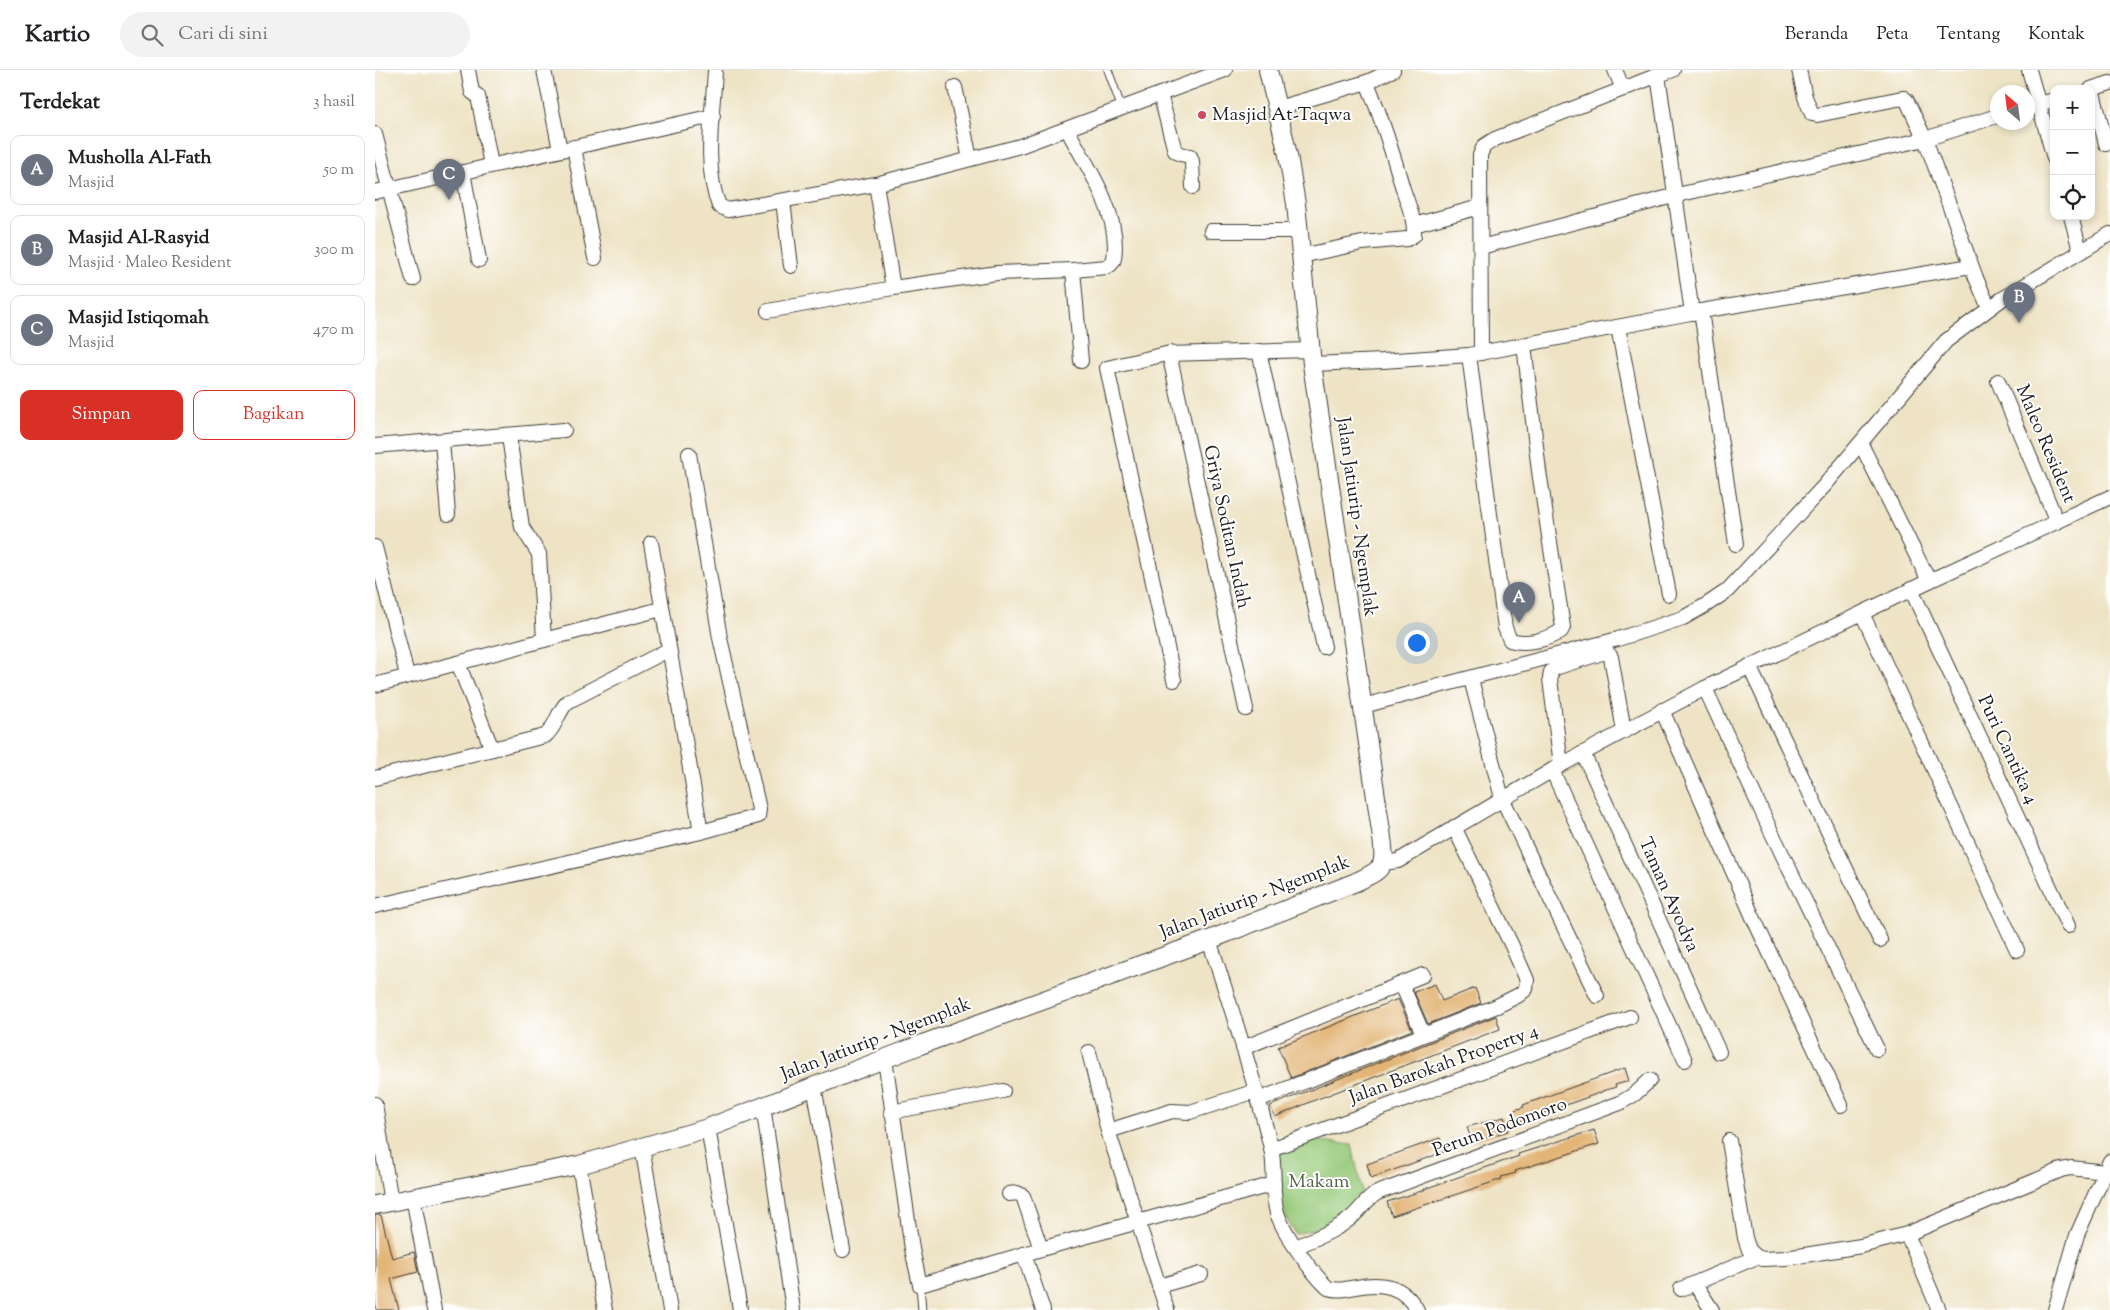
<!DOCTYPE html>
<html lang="id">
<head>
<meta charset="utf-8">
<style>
  body { margin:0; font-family:"Sorts Mill Goudy",serif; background:#f2f2f2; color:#202124 }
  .controls { position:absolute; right:15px; top:15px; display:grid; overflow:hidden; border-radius:10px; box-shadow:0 2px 8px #0003 }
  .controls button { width:45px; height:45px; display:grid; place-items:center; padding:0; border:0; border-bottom:1px solid #e0e0e0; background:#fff; color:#202124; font:25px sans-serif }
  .compass { position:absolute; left:1615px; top:15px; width:45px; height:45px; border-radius:50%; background:#fff; box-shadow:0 2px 8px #0003; rotate:332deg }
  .you { position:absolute; left:1041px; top:572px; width:18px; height:18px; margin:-12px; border:4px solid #fff; border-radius:50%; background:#1a73e8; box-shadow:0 0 0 8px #1a73e833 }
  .badge { display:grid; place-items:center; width:32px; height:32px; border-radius:50%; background:#d93025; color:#fff; font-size:16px; font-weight:700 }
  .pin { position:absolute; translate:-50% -41px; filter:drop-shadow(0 1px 2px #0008) }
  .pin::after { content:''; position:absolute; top:26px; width:18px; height:15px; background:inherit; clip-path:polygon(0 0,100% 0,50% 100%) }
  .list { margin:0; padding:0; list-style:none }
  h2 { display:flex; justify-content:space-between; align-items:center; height:65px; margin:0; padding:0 20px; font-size:21px }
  h2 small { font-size:16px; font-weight:400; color:#757577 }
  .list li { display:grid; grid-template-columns:32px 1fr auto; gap:15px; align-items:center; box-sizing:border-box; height:70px; margin:0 10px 10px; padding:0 10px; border:1px solid #e0e0e0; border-radius:10px }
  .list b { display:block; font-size:19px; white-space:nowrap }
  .list p { margin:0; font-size:16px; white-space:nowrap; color:#757577 }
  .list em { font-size:16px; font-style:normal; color:#757577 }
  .actions { display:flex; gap:10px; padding:15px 20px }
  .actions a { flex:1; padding:11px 0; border:1px solid #d93025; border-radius:10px; text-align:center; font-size:18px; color:#d93025 }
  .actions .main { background:#d93025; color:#fff }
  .icon { flex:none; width:28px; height:28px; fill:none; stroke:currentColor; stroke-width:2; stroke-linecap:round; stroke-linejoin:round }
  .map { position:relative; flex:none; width:1735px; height:1240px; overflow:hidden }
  header { display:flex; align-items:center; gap:30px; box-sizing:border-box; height:70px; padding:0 25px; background:#fff; border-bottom:1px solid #e0e0e0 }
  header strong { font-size:24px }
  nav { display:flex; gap:28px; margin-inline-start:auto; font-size:18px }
  .search { width:350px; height:45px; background:#f2f2f2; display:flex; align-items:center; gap:12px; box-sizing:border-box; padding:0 18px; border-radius:28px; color:#757577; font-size:19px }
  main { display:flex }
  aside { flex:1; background:#fff }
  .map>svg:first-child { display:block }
</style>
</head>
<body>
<header>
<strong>Kartio</strong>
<div class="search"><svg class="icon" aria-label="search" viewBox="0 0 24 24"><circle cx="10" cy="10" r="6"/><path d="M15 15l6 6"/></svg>Cari di sini</div>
<nav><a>Beranda</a><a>Peta</a><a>Tentang</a><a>Kontak</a></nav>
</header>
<main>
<aside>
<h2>Terdekat<small>3 hasil</small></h2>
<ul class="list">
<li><span class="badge" style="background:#6b7280">A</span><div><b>Musholla Al-Fath</b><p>Masjid</p></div><em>50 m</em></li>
<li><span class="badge" style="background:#6b7280">B</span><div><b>Masjid Al-Rasyid</b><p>Masjid · Maleo Resident</p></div><em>300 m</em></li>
<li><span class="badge" style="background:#6b7280">C</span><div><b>Masjid Istiqomah</b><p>Masjid</p></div><em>470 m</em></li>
</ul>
<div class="actions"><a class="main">Simpan</a><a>Bagikan</a></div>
</aside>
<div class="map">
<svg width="1735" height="1240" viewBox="0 0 1735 1240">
  <rect width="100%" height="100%" fill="#fff"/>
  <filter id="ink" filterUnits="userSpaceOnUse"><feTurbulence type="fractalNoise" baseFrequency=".02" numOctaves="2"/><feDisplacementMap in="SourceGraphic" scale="10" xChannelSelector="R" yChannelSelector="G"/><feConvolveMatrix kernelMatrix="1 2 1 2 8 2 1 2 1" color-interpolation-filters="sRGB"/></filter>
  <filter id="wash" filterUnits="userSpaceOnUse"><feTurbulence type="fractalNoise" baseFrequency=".0096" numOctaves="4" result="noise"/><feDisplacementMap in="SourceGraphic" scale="20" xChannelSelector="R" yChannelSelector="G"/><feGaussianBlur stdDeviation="1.12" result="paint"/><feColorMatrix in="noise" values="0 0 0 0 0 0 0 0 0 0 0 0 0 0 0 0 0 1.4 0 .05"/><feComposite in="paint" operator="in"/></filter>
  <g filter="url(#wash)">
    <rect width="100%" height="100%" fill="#eee3c5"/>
    <path fill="#98ca7a" stroke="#5a734b" d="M939 1070 977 1075 987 1121C969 1148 953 1156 921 1164 918 1158 913 1153 911 1147 903 1131 902 1100 905 1083Z"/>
    <g id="blocks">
      <g fill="#e2b475">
        <path d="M1060 914 1067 931 1100 918 1106 933 1053 954 1039 922Z"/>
        <path d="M1023 929 1037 960 916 1008 903 977Z"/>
        <path d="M1121 946 1125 959 940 1030 900 1047 895 1036Z"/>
        <path d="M1250 998 1254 1011 1240 1015 1241 1017 1227 1021V1022L1141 1053 1137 1041 1149 1037 1148 1035Z"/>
        <path d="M1129 1047 1133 1061 1097 1072 1092 1057Z"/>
        <path d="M1219 1060 1224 1074 1140 1101 1141 1103 1126 1107 1127 1109 1017 1146 1012 1132 1050 1120 1049 1119 1144 1086 1143 1084Z"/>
        <path d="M1065 1068 1069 1082 996 1108 992 1094Z"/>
        <path d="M0 1145H6L17 1188 39 1182 43 1202 16 1209 24 1240H2L0 1232Z"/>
      </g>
    </g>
  </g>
  <g filter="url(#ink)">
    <use href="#blocks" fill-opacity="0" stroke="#3c3a35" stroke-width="1"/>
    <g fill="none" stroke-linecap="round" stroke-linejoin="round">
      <defs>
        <g id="service">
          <path d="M733 0 747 39"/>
          <path d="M545 1215 547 1240"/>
        </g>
        <g id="minor">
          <path d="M93 0 97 22 103 26 116 95"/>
          <path d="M169 0 185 80"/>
          <path d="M340 0C338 43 328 96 344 136L353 140 501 114 645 76 850 0"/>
          <path d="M1424 0 1430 27 1437 44 1442 45 1522 29 1529 28 1532 31 1550 69 1601 208 1614 238"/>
          <path d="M1654 0 1679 88"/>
          <path d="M1283 5 1298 0"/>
          <path d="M580 17 595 89"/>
          <path d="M1248 19 1283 5 1317 243"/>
          <path d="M1716 19 1735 13"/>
          <path d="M1717 19 1731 74"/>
          <path d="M785 24 800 81 805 84 815 86 817 91 818 117"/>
          <path d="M1652 37 1679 30"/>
          <path d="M903 38 992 12 1018 0"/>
          <path d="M692 59C711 95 740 135 740 177 739 186 741 192 732 197L698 200 706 291"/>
          <path d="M0 64 38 209"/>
          <path d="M199 77 220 188"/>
          <path d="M88 102 104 190"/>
          <path d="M501 114 518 218"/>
          <path d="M0 122 338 46"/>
          <path d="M408 131 416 196"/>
          <path d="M1696 146 1705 181"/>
          <path d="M1039 155 1105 137"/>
          <path d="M836 161H924"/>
          <path d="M1106 177 1302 125 1550 69 1622 46"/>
          <path d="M926 186 987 173 1032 169 1039 165C1040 150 1033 134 1028 119 1018 83 1006 47 992 12"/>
          <path d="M393 241 518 218 622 203 698 200"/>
          <path d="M1326 241 1361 474"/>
          <path d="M1243 257 1294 524"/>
          <path d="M884 281 949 577"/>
          <path d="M794 283 871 639"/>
          <path d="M1106 283 1105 85 1109 76 1120 69 1248 19 1240 0"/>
          <path d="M1094 285 1130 558 1135 570C1151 575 1172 570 1186 561L1188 557 1164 401 1149 275"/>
          <path d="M937 294 1008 291 1094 285 1326 241 1596 196"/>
          <path d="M1623 311 1682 452"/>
          <path d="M67 371 73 444"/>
          <path d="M1486 374 1554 511"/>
          <path d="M0 376 189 360"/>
          <path d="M276 473 326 762"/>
          <path d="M0 477 32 605"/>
          <path d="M1536 519 1693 856"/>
          <path d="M1487 543 1642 880"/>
          <path d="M169 570 286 539"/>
          <path d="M83 593 117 679"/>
          <path d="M1374 596 1505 870"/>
          <path d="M1096 609 1127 728 1222 926"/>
          <path d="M799 610 732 298 791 284 936 280"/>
          <path d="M0 615 169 570 164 484 147 457 134 366"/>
          <path d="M1330 618 1394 757 1502 979"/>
          <path d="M988 636 1243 569 1308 548 1331 535 1352 521 1450 415 1571 271 1627 229 1735 164"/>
          <path d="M1287 640 1377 845 1466 1035"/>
          <path d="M1208 683 1344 982"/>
          <path d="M1186 695 1175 609 1176 602 1180 598 1227 583H1233L1236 587 1249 661"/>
          <path d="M1177 700 1310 990"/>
          <path d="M0 708 170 666C182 657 182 640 194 631L293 580"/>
          <path d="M1008 793 1023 791 1186 695 1330 618 1554 511 1735 427"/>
          <path d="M0 836 326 762 383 746 384 739 345 568 314 384"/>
          <path d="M834 870C857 939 879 1008 896 1078 901 1099 896 1122 902 1143 909 1164 937 1203 953 1218 963 1221 971 1219 981 1217 1007 1212 1028 1215 1042 1240"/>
          <path d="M1027 915 1048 964"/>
          <path d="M868 978 1048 905"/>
          <path d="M714 982 733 1061"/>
          <path d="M510 989 537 1179 545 1215 666 1179 899 1114"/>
          <path d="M439 1016 468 1180"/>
          <path d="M883 1030 1122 936 1144 925 1151 919 1152 910 1137 876 1079 757"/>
          <path d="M0 1034 16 1132"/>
          <path d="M388 1036 418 1240"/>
          <path d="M516 1042 628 1021"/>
          <path d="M333 1058 365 1239"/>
          <path d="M1354 1071 1370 1168 1374 1180 1382 1187 1388 1189 1411 1188 1486 1176 1532 1164 1686 1100 1696 1098 1730 1102"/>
          <path d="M267 1077 295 1240"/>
          <path d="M896 1079 1255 947"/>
          <path d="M204 1095 230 1240"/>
          <path d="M634 1124 642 1123 648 1126 666 1179"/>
          <path d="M38 1127 59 1240"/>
          <path d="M1532 1164 1564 1240"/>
          <path d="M921 1177C940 1168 961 1161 977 1147 986 1139 991 1130 1002 1123L1245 1033 1260 1024 1275 1010"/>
          <path d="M649 1184 668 1240"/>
          <path d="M1320 1214 1337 1240"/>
          <path d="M784 1216 826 1204"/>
          <path d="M1306 1219 1382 1187"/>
          <path d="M792 1240 733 1061 797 1041 815 1042 881 1021"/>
          <path d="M1680 1240 1702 1165 1735 1091"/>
        </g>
        <path id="tertiary" d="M0 1135 204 1095 333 1058 545 975 834 870 981 812C1008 799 1011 798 1007 768L937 294 921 134 913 85 893 0"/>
      </defs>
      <use href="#service" stroke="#3c3a35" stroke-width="9"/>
      <use href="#minor" stroke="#3c3a35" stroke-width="16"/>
      <use href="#tertiary" stroke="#3c3a35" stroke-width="20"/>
      <use href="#service" stroke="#fff" stroke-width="7"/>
      <use href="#minor" stroke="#fff" stroke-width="14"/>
      <use href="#tertiary" stroke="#fff" stroke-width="18"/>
    </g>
  </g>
  <circle fill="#d1495b" stroke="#fff" stroke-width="2" cx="827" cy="45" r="5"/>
  <g text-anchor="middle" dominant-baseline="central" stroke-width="4" stroke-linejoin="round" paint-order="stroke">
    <g font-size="19" fill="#1c1c1c" stroke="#fff" text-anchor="start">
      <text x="837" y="45">Masjid At-Taqwa</text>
    </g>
    <g font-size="19" fill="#1c1c1c" stroke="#fff">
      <text transform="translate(1670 374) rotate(67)">Maleo Resident</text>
      <text transform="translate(981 447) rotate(82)">Jalan Jatiurip - Ngemplak</text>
      <text transform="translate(851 457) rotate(78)">Griya Soditan Indah</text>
      <text transform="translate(1632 680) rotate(65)">Puri Cantika 4</text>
      <text transform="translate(1293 825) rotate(66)">Taman Ayodya</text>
      <text transform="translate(880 828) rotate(-21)">Jalan Jatiurip - Ngemplak</text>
      <text transform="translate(501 970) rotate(-21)">Jalan Jatiurip - Ngemplak</text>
      <text transform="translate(1069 995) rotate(-20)">Jalan Barokah Property 4</text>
      <text transform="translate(1125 1058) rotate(-20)">Perum Podomoro</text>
    </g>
    <g font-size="19" fill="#4e6242" stroke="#fff">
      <text x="944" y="1112">Makam</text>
    </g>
  </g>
</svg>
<div class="controls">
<button>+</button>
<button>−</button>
<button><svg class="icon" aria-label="locate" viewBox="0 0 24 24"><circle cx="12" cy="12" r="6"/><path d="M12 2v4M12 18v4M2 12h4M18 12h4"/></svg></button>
</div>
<svg class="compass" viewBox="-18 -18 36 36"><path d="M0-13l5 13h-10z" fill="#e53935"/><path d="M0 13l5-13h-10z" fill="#757577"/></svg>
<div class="you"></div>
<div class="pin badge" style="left:1144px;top:553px;background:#6b7280">A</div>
<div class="pin badge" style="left:1644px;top:253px;background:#6b7280">B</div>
<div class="pin badge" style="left:74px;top:130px;background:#6b7280">C</div>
</div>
</main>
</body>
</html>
